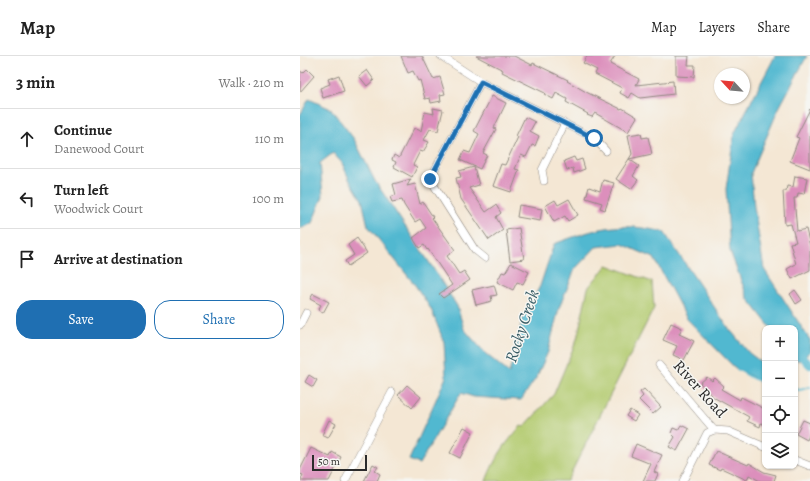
<!DOCTYPE html>
<html lang="en">
<head>
<meta charset="utf-8">
<style>
  body { margin:0; font-family:Alegreya,serif; background:#f6f6f6; color:#222 }
  .controls { position:absolute; right:12px; bottom:12px; display:grid; overflow:hidden; border-radius:8px; box-shadow:0 1px 3px #0004 }
  .controls button { width:36px; height:36px; display:grid; place-items:center; padding:0; border:0; border-bottom:1px solid #e0e0e0; background:#fff; color:#222; font:20px sans-serif }
  .compass { position:absolute; left:414px; top:12px; width:36px; height:36px; border-radius:50%; background:#fff; box-shadow:0 1px 3px #0004; rotate:296deg }
  .scale { position:absolute; left:12px; bottom:10px; width:55px; box-sizing:border-box; padding-left:4px; border:2px solid #2b2b2b; border-top:0; font-size:11px; line-height:14px; white-space:nowrap; color:#2b2b2b; -webkit-text-stroke:3px #f6f6f2; paint-order:stroke }
  .stop { position:absolute; width:12px; height:12px; margin:-9px; border:3px solid #1f6fb2; border-radius:50%; background:#fff }
  .stop.end { background:#1f6fb2; border-color:#fff; box-shadow:0 1px 4px #0008 }
  .list { margin:0; padding:0; list-style:none }
  h2 { display:flex; justify-content:space-between; align-items:center; height:52px; margin:0; padding:0 16px; font-size:17px }
  h2 small { font-size:13px; font-weight:400; color:#767676 }
  .list li { display:grid; grid-template-columns:26px 1fr auto; gap:12px; align-items:center; box-sizing:border-box; height:60px; padding:0 16px; border-top:1px solid #e0e0e0 }
  .list b { display:block; font-size:15px; white-space:nowrap }
  .list p { margin:0; font-size:13px; white-space:nowrap; color:#767676 }
  .list em { font-size:13px; font-style:normal; color:#767676 }
  .actions { display:flex; gap:8px; padding:12px 16px }
  .actions a { flex:1; padding:9px 0; border:1px solid #1f6fb2; border-radius:16px; text-align:center; font-size:14px; color:#1f6fb2 }
  .actions .main { background:#1f6fb2; color:#fff }
  .icon { flex:none; width:22px; height:22px; fill:none; stroke:currentColor; stroke-width:2; stroke-linecap:round; stroke-linejoin:round }
  .map { position:relative; flex:none; width:510px; height:425px; overflow:hidden }
  header { display:flex; align-items:center; gap:24px; box-sizing:border-box; height:56px; padding:0 20px; background:#fff; border-bottom:1px solid #e0e0e0 }
  header strong { font-size:19px }
  nav { display:flex; gap:22px; margin-inline-start:auto; font-size:14px }
  main { display:flex }
  aside { flex:1; background:#fff }
  .map>svg:first-child { display:block }
</style>
</head>
<body>
<header>
<strong>Map</strong>
<nav><a>Map</a><a>Layers</a><a>Share</a></nav>
</header>
<main>
<aside>
<h2>3 min<small>Walk · 210 m</small></h2>
<ul class="list">
<li><svg class="icon" aria-label="ahead" viewBox="0 0 24 24"><path d="M12 20V5M6 11l6-6 6 6"/></svg><div><b>Continue</b><p>Danewood Court</p></div><em>110 m</em></li>
<li><svg class="icon" aria-label="left" viewBox="0 0 24 24"><path d="M17 20v-9H6M10 6l-5 5 5 5"/></svg><div><b>Turn left</b><p>Woodwick Court</p></div><em>100 m</em></li>
<li><svg class="icon" aria-label="arrive" viewBox="0 0 24 24"><path d="M6 21V4h12l-3 4 3 4H6"/></svg><div><b>Arrive at destination</b></div></li>
</ul>
<div class="actions"><a class="main">Save</a><a>Share</a></div>
</aside>
<div class="map">
<svg width="510" height="425" viewBox="0 0 510 425">
  <rect width="100%" height="100%" fill="#f6f6f2"/>
  <filter id="ink" filterUnits="userSpaceOnUse"><feTurbulence type="fractalNoise" baseFrequency=".025" numOctaves="2"/><feDisplacementMap in="SourceGraphic" scale="8" xChannelSelector="R" yChannelSelector="G"/><feConvolveMatrix kernelMatrix="1 2 1 2 8 2 1 2 1" color-interpolation-filters="sRGB"/></filter>
  <filter id="wash" filterUnits="userSpaceOnUse"><feTurbulence type="fractalNoise" baseFrequency=".012" numOctaves="4" result="noise"/><feDisplacementMap in="SourceGraphic" scale="16" xChannelSelector="R" yChannelSelector="G"/><feGaussianBlur stdDeviation="0.9" result="paint"/><feColorMatrix in="noise" values="0 0 0 0 0 0 0 0 0 0 0 0 0 0 0 0 0 1.4 0 .05"/><feComposite in="paint" operator="in"/></filter>
  <g filter="url(#wash)">
    <rect width="100%" height="100%" fill="#f4e7d4"/>
    <path fill="#b3cb70" stroke="#6f7b4e" d="M307 209 352 226 354 252 267 425H186C195 401 205 388 221 370L224 371 254 338 277 283 288 232Z"/>
    <g fill="#51b8d0" stroke="#3e727e">
      <path d="M475 0H507L479 52 451 117 454 151 464 213 510 284V296L498 305 495 302V272H471L448 243 430 195 426 133 434 78Z"/>
      <path d="M9 43 31 53 54 83 75 125 131 209 157 250 164 273 186 298 209 317 216 293 222 264 240 230 254 188C273 181 293 173 314 171 327 169 352 173 364 176L427 270 449 297 465 309V328L434 311 387 263 354 202 322 188 296 191 275 213 259 252 248 296 236 322 221 344 174 341 161 337 119 408 109 404 146 321 144 286 131 253 115 229 68 170 62 144 49 123 42 107 33 97 20 107 23 140 12 167 0 173V59Z"/>
    </g>
    <g fill="none" stroke-linecap="round" stroke-linejoin="round">
      <g stroke="#51b8d0" stroke-width="2">
        <path d="M437 313 452 322 465 327"/>
        <path d="M495 333 500 334 510 331"/>
      </g>
      <path stroke="#51b8d0" stroke-width="8" d="M495 293 510 309"/>
    </g>
    <g id="blocks">
      <g fill="#dc8fbc">
        <path d="M101 0H122L133 23 140 21 145 38 140 39 141 45 131 47 130 42 125 43 120 24 118 25 113 15 108 17Z"/>
        <path d="M176 0H214L232 9 233 7 268 24 267 25 288 37 321 53 322 52 337 61 328 76 295 57 292 61 287 59 288 58 266 46 267 43 256 37 253 43 244 38 245 37 202 16 203 14Z"/>
        <path d="M287 0H315L310 8 339 23 336 29 373 25 374 38 340 42 332 37 329 42 320 37 322 32 295 18 297 14 283 7Z"/>
        <path d="M376 0H389L388 9H395L394 21 376 20Z"/>
        <path d="M7 13 14 20 0 36V15L3 17Z"/>
        <path d="M67 14 74 24 67 30 59 20Z"/>
        <path d="M39 19 44 35 23 42 20 32 30 28 28 23Z"/>
        <path d="M192 40 206 47 194 72 196 73 183 97 187 99 180 113 160 104 164 95 170 97 179 78 174 75Z"/>
        <path d="M133 52 143 54 138 75 130 73 124 84 129 86 123 96 120 95 113 109 117 111 112 121 94 111 96 106 92 104 94 99 99 102 114 72 121 75 125 56 134 58Z"/>
        <path d="M510 53V113L490 105 499 82 496 81Z"/>
        <path d="M225 61 235 66 230 75 239 80 235 90 232 89 226 101 221 99 215 113 219 114 211 136 193 130 201 108 205 109 218 81 216 80Z"/>
        <path d="M341 77 342 82 348 81 352 98 329 103 332 98 328 79Z"/>
        <path d="M274 101 276 105 282 103 285 113 274 117 273 112 267 114 264 105Z"/>
        <path d="M329 103 339 110 333 120 338 124 331 133 316 123Z"/>
        <path d="M174 111 179 129 169 132 186 156 196 149 201 157 196 161 203 174 189 184 161 143 156 122 161 121 159 115Z"/>
        <path d="M495 120 507 122 504 138 498 137 497 142H494L497 175 506 173 510 190V214L492 223 487 213 496 208 490 187 496 186 491 168 485 169 483 135H486L487 130 493 131Z"/>
        <path d="M111 123 107 130 115 128 120 148 123 146 133 161 132 162 155 194 147 200 159 218 164 215 170 224 143 242 139 238 152 229 128 193 127 194 124 189 119 192 113 182 126 172 120 163 115 166 104 149 102 144 92 146 90 141 96 139 93 128Z"/>
        <path d="M303 124 314 127 305 154 300 152 302 147 286 142 289 131 300 135Z"/>
        <path d="M269 143 278 159 268 165 265 160 254 166 245 150 255 144 258 149Z"/>
        <path d="M219 149 242 153 240 165 217 161Z"/>
        <path d="M219 172 224 203 210 205 206 174Z"/>
        <path d="M57 182 67 197 48 210 45 205 54 199 48 189Z"/>
        <path d="M211 207 229 216 223 228 217 226 213 234 197 226 202 216 205 217Z"/>
        <path d="M194 229 197 239 191 240 192 245 176 249 172 234Z"/>
        <path d="M495 234 502 244 496 248 490 238Z"/>
        <path d="M13 238 29 246 23 257 18 254 21 249 10 243Z"/>
        <path d="M371 267 382 272 379 278 394 285 384 304 373 299 377 290 363 284Z"/>
        <path d="M9 319 17 324 13 331 5 326Z"/>
        <path d="M407 321 412 325 415 322 424 330 421 333 440 344 441 341 465 353V369L461 367 460 371 447 365 449 361 413 341 400 327Z"/>
        <path d="M107 329 121 341 112 352 98 339Z"/>
        <path d="M344 333 361 351 353 358 339 344 343 340 340 336Z"/>
        <path d="M330 354 338 359 334 365 326 360Z"/>
        <path d="M29 364 36 368 28 382 22 379Z"/>
        <path d="M503 364 510 367V377L507 384 496 378Z"/>
        <path d="M381 369 389 373 377 395 369 391 375 381 371 377 373 372 378 374Z"/>
        <path d="M164 371 173 376 160 402 150 397Z"/>
        <path d="M336 388 362 399 354 416 358 418 355 425H343L351 408 331 400Z"/>
        <path d="M11 392 30 401 32 396 41 401 29 425H0L3 419 0 418V414Z"/>
        <path d="M416 395 448 409 449 407 464 416 476 419 474 425H460L449 419 447 424 421 412 420 414 409 409Z"/>
        <path d="M73 408 78 411 75 415 80 418 77 425H64Z"/>
      </g>
    </g>
  </g>
  <g filter="url(#ink)">
    <use href="#blocks" fill-opacity="0" stroke="#908980" stroke-width="1"/>
    <g fill="none" stroke-linecap="round" stroke-linejoin="round">
      <defs>
        <g id="street">
          <path d="M141 0 181 26 294 82 306 95"/>
          <path d="M181 26 130 123 175 194 185 202"/>
          <path d="M244 125 242 114 265 67"/>
          <path d="M0 269 6 257"/>
          <path d="M359 309 414 374 428 375 465 391"/>
          <path d="M495 404 510 410"/>
          <path d="M45 425 92 336"/>
          <path d="M383 425 407 377 414 374"/>
        </g>
      </defs>
      <use href="#street" stroke="#908980" stroke-width="8"/>
      <use href="#street" stroke="#fff" stroke-width="7"/>
    </g>
  </g>
  <g fill="none" stroke-linecap="round" stroke-linejoin="round" filter="url(#ink)">
    <path stroke="#1f6fb2" stroke-width="5" d="M130 123 181 26 294 82"/>
  </g>
  <g text-anchor="middle" dominant-baseline="central" stroke-width="3" stroke-linejoin="round" paint-order="stroke">
    <g font-size="16" fill="#2b2b2b" stroke="#f6f6f2">
      <text transform="translate(400 333) rotate(48)">River Road</text>
    </g>
    <g font-size="17" font-style="italic" fill="#385c65" stroke="#f6f6f2">
      <text transform="translate(222 270) rotate(-72)">Rocky Creek</text>
    </g>
  </g>
</svg>
<div class="controls">
<button>+</button>
<button>−</button>
<button><svg class="icon" aria-label="locate" viewBox="0 0 24 24"><circle cx="12" cy="12" r="6"/><path d="M12 2v4M12 18v4M2 12h4M18 12h4"/></svg></button>
<button><svg class="icon" aria-label="layers" viewBox="0 0 24 24"><path d="M12 4l9 5-9 5-9-5zM3 14l9 5 9-5"/></svg></button>
</div>
<svg class="compass" viewBox="-18 -18 36 36"><path d="M0-13l5 13h-10z" fill="#e53935"/><path d="M0 13l5-13h-10z" fill="#767676"/></svg>
<div class="scale">50 m</div>
<div class="stop" style="left:294px;top:82px"></div>
<div class="stop end" style="left:130px;top:123px"></div>
</div>
</main>
</body>
</html>
